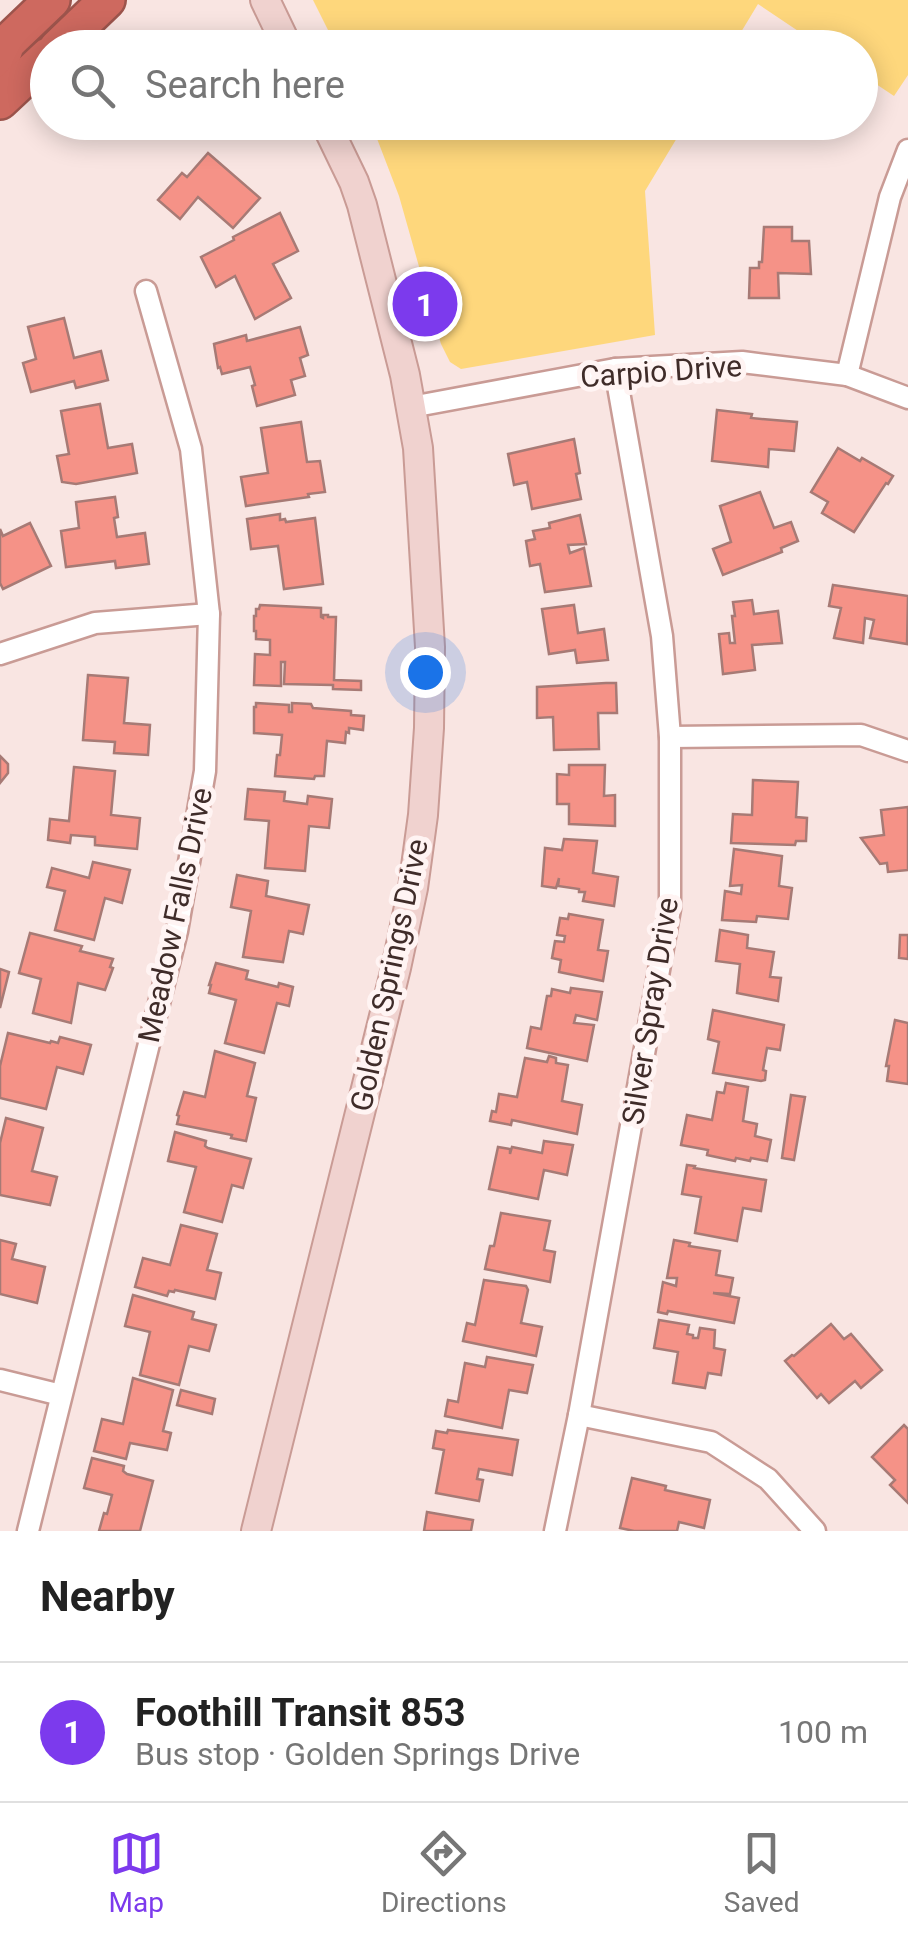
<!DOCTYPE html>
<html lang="en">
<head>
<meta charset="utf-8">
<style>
  body { margin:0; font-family:Roboto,sans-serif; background:#f2f2f2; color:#222 }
  .you { position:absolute; left:425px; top:672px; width:35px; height:35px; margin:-25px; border:8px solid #fff; border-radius:50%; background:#1a73e8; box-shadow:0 0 0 15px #1a73e833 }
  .badge { display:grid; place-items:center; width:65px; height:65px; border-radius:50%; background:#7c3aed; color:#fff; font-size:32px; font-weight:700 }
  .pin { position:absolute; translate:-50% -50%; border:5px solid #fff; box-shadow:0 2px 10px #0006 }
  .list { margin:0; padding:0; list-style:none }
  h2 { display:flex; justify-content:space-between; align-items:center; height:130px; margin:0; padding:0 40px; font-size:42px }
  h2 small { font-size:32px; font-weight:400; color:#767676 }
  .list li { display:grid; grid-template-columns:65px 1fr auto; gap:30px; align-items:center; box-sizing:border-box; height:140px; padding:0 40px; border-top:2px solid #e0e0e0 }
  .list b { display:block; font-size:38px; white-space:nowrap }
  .list p { margin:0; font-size:32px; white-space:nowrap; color:#767676 }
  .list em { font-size:32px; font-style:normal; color:#767676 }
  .icon { flex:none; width:55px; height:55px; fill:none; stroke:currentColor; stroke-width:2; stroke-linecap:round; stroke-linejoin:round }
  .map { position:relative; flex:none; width:908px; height:1531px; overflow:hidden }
  .search { position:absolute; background:#fff; box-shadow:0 5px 25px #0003; left:30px; right:30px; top:30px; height:110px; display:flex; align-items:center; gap:25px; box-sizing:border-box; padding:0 35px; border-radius:55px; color:#767676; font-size:38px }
  .sheet { height:270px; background:#fff }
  nav { display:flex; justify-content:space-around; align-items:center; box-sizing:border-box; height:140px; border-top:2px solid #e0e0e0; background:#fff; font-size:28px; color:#767676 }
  nav a { display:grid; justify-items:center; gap:5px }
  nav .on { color:#7c3aed }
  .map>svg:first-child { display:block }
</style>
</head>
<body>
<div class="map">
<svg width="908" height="1531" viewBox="0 0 908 1531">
  <rect width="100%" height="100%" fill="#f9e5e2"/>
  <g fill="#fed77c">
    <path d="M313 0H908V75L894 96 861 74 860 48 822 47 758 4 732 47 337 48Z"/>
    <path d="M371 123H686L645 191 655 335 461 369 450 362 441 344 399 196Z"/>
  </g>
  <g fill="#f59287" stroke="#a77a75" stroke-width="2.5">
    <path d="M208 153 260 198 233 228 198 197 180 219 158 200 182 173 187 177Z"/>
    <path d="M280 213 298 251 273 264 291 298 255 319 235 276 216 287 201 257 234 240 233 237Z"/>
    <path d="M764 227H792V241H809L811 274 778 273 779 298H749L750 268H759V262H762Z"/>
    <path d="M64 318 74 358 101 351 108 380 76 388 74 381 31 392 23 363 36 359 28 327Z"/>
    <path d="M300 327 308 355 300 358 305 376 291 380 295 395 257 406 252 386 255 385 250 367 222 374 220 367 218 368 214 344 246 335 247 341Z"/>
    <path d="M100 404 108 448 132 444 137 473 76 484 62 482 57 456 69 454 61 411Z"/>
    <path d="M717 410 752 414 751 418 797 422 794 451 769 449 768 467 712 461Z"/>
    <path d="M301 422 307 462 320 461 325 492 308 494 309 497 246 506 241 477 268 473 261 428Z"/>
    <path d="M574 439 580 473 576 474 581 499 532 509 527 482 514 485 508 454Z"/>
    <path d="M838 448 860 461 862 458 893 476 888 484 886 483 854 532 822 513 828 502 811 492Z"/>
    <path d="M760 492 774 528 791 522 798 541 781 548 782 552 723 575 713 549 731 542 720 506Z"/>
    <path d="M115 497 118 517 114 518 117 537 145 533 149 564 116 568 115 561 66 567 61 531 79 528 76 502Z"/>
    <path d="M280 514V520L285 519 286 522 315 518 323 584 284 589 278 546 251 549 247 519Z"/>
    <path d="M580 515 586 544 568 545 570 553 584 548 591 586 545 592 540 564 530 566 526 541 535 539 533 531 550 528 549 523Z"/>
    <path d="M30 523 51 566 3 589 0 583V529L3 536Z"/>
    <path d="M833 585 908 596 907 644 870 638 874 620 865 618 863 643 834 638 841 608 829 606Z"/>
    <path d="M752 600 754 614 778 611 782 643 752 645 755 670 723 674 719 634 729 633 730 643H735L732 616H735L733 602Z"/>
    <path d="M260 605 321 608V617L323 618V615H328V617H336L334 680 361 681V690L333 689V685L284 684 285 662H281V686L254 685 255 654 270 655V640L256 639V631H254V616H256V609H259Z"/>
    <path d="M574 605 578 633 604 629 608 660 577 663 575 650 549 654 542 609Z"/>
    <path d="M88 675 128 678 124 723 150 725 148 755 114 753 115 742 83 740Z"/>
    <path d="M606 683H616L617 713H598L599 749 554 750 553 717 537 718V687Z"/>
    <path d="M256 703 289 705V712H292V703L311 704 313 708 351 711V715L364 716 363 730 349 728V733L346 732 345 743 327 741 324 776H315L314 779 275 776 277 755H280L282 735 254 733V707H256Z"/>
    <path d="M0 756 8 764V773L0 783Z"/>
    <path d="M569 765H605L604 796 615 795V826L569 824V804H557V774L569 775Z"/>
    <path d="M74 767 115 771 111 815 140 818 137 849 95 845V837L71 835 70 843 48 840 50 819 69 821Z"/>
    <path d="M753 780 798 782 796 817 807 818 806 841H796L795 845 731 843 733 814 752 815Z"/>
    <path d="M248 789 285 792 284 801 307 804 308 796 332 799 329 828 309 826 305 871 265 868 269 821 245 819Z"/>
    <path d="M908 807V870L888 872 887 863 880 864 861 838 884 835 881 810Z"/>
    <path d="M564 839 597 841 593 873 618 877 614 906 583 901 585 892H579V889L558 886 559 878 556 888 542 886 545 848 562 850Z"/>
    <path d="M734 849 782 856 779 886 792 888 788 919 757 916 756 922 722 920 725 891 741 894 742 885 730 886Z"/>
    <path d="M93 862 130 870 122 903 105 898 94 940 55 930 65 891 47 887 52 868 89 878Z"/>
    <path d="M237 875 268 881 266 896 309 905 303 934 289 931 283 962 243 957 251 911 231 907Z"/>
    <path d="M569 914 603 920 598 950 608 951 603 981 559 972 561 960 552 958 555 941 564 942 565 936 557 935 560 918 568 919Z"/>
    <path d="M720 930 748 935 747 948 774 952 770 977 781 978 778 1001 737 993 740 964 716 961Z"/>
    <path d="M30 933 82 946 80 951 113 959 110 967 113 968 105 990 78 983 71 1023 33 1013 41 979 19 973Z"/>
    <path d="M900 935H908V959L899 958Z"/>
    <path d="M216 963 248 971 246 979 278 987 279 983 293 987 289 1006 277 1003 264 1053 225 1043 236 1000 209 993 211 985H209Z"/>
    <path d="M0 969 9 972 0 1008Z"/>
    <path d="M571 988 602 992 597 1020 576 1015 574 1023 594 1025 587 1061 527 1048 531 1027 541 1029 547 996H551L552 989 570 993Z"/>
    <path d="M713 1010 784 1025 780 1050 767 1048 763 1070 766 1071 765 1080 761 1081 713 1073 719 1042 708 1039Z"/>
    <path d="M895 1020 908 1023V1084L887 1081 889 1066H886Z"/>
    <path d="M8 1033 50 1043 51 1041 58 1043 60 1037 91 1045 83 1074 57 1067 46 1109 0 1098V1066Z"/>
    <path d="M215 1051 255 1063 247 1096 256 1098 246 1141 231 1138 232 1135 177 1124 179 1116 177 1115 184 1092 205 1097Z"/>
    <path d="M549 1056 556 1058V1063L568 1065 562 1101 582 1105 577 1134 512 1120 511 1125 490 1121 492 1111 496 1112 499 1094 517 1097 525 1058 547 1062Z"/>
    <path d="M726 1083 748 1087 743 1121 757 1124 755 1136 771 1140 767 1161 751 1158 750 1161 736 1158 735 1161 707 1155 708 1150 681 1145 687 1115 712 1120 717 1092 724 1093Z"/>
    <path d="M791 1095 805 1097 794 1160 782 1158Z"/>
    <path d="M6 1118 43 1128 32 1171 57 1177 50 1205 0 1195V1143Z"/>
    <path d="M175 1132 206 1141 205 1146 208 1148 251 1159 243 1188 232 1185 222 1222 184 1212 196 1167 168 1161Z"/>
    <path d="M544 1141 573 1145 567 1175 544 1170 538 1199 489 1189 498 1147 510 1149V1154L512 1147 542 1153Z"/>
    <path d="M687 1165 695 1166 694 1168 766 1180 761 1211 743 1208 737 1241 695 1233 701 1197 682 1194Z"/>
    <path d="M501 1213 550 1221 544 1250 555 1252 550 1282 485 1269 490 1246H494Z"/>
    <path d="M181 1225 217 1234 207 1270 221 1273 215 1299 175 1290 174 1292 169 1291 167 1296 135 1287 143 1258 170 1265Z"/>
    <path d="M0 1240 16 1244 12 1259 45 1267 37 1303 0 1294Z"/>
    <path d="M674 1240 690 1243 689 1246 720 1251 716 1275 733 1278 730 1294 713 1293 739 1298 734 1323 668 1311 667 1314 658 1312 663 1282 676 1286 677 1278H667Z"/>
    <path d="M484 1280 526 1286 528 1290 521 1323 542 1327 536 1356 463 1341 467 1323 475 1325Z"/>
    <path d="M133 1295 194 1312 192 1319 216 1325 209 1351 189 1346 179 1385 140 1375 150 1332 125 1326Z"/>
    <path d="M659 1320 689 1325 687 1334 693 1335V1338H698L700 1328 715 1330 714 1348 725 1350 721 1375 708 1373 705 1388 673 1383 678 1352 654 1348Z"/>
    <path d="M831 1324 844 1339 851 1334 882 1370 861 1388 855 1381 829 1403 821 1394 817 1398 785 1361 792 1355 794 1356Z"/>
    <path d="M487 1357 533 1365 527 1393 509 1390 502 1428 445 1416 448 1400 458 1402 465 1363 485 1367Z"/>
    <path d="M133 1378 173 1390 163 1431 171 1433 167 1450 130 1443 126 1459 94 1451 102 1419 123 1424Z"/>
    <path d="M181 1390 215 1399 212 1414 177 1405Z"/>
    <path d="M904 1425 908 1429V1503L890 1485 895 1480 872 1457Z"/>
    <path d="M448 1430 518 1440 512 1475 479 1469 477 1479 483 1480 479 1501 436 1493 444 1450 433 1448 436 1431 447 1433Z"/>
    <path d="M92 1458 124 1466 123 1471 127 1474 153 1481 140 1531H99L104 1513 107 1514 112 1495 84 1488Z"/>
    <path d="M632 1478 666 1486 665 1490 710 1500 704 1528 679 1522 677 1531H634L620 1528Z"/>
    <path d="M427 1512 473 1520 471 1531H424Z"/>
  </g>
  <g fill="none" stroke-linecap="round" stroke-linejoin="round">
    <defs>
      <g id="street">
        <path d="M847 375 890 197 908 150"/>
        <path d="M411 407 615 369 742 362 847 375 908 398"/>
        <path d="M0 654 95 623 209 614"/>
        <path d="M670 737 861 735 908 751"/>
        <path d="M0 1380 61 1395"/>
        <path d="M579 1415 711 1442 768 1479 815 1531"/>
        <path d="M28 1531 177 931 205 771 209 614 191 449 146 291"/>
        <path d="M555 1531 579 1415 670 909V737L662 636 615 369"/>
      </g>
      <g id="secondary">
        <path d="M265 0 288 48"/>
        <path d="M256 1531 396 968 413 888 423 815 429 728 430 647 418 448 405 375 362 205 354 182 325 122"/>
      </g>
      <g id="highway">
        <path d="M57 48 107 0"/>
        <path d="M0 63 7 43 52 0"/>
        <path d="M0 101 48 56"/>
      </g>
    </defs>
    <use href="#street" stroke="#c99b95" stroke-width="25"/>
    <use href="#secondary" stroke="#c99b95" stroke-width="32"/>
    <use href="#highway" stroke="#9c544c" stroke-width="40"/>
    <use href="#street" stroke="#fff" stroke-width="20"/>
    <use href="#secondary" stroke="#f0d2cf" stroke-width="28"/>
    <use href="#highway" stroke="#ce695f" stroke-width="35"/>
  </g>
  <g text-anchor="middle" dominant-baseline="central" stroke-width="10" stroke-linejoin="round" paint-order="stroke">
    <g font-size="30" fill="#3f2c29" stroke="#fff4f3">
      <text transform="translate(661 371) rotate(-4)">Carpio Drive</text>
      <text transform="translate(175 915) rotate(-78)">Meadow Falls Drive</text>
      <text transform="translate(389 975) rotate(-78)">Golden Springs Drive</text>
      <text transform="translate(650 1011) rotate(-81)">Silver Spray Drive</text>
    </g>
  </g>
</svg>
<div class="you"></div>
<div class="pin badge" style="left:425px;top:304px">1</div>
<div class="search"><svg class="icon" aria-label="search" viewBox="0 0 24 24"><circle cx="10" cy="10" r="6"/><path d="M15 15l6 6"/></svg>Search here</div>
</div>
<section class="sheet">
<h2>Nearby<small></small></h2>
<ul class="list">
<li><span class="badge">1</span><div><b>Foothill Transit 853</b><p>Bus stop · Golden Springs Drive</p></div><em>100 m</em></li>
</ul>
</section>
<nav>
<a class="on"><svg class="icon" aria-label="map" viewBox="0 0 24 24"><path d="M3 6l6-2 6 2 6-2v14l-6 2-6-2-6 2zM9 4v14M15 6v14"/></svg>Map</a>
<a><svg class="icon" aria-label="directions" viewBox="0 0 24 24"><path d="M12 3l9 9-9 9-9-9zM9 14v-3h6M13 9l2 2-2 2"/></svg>Directions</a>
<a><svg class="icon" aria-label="saved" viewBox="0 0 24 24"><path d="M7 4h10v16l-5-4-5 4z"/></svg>Saved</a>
</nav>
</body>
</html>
